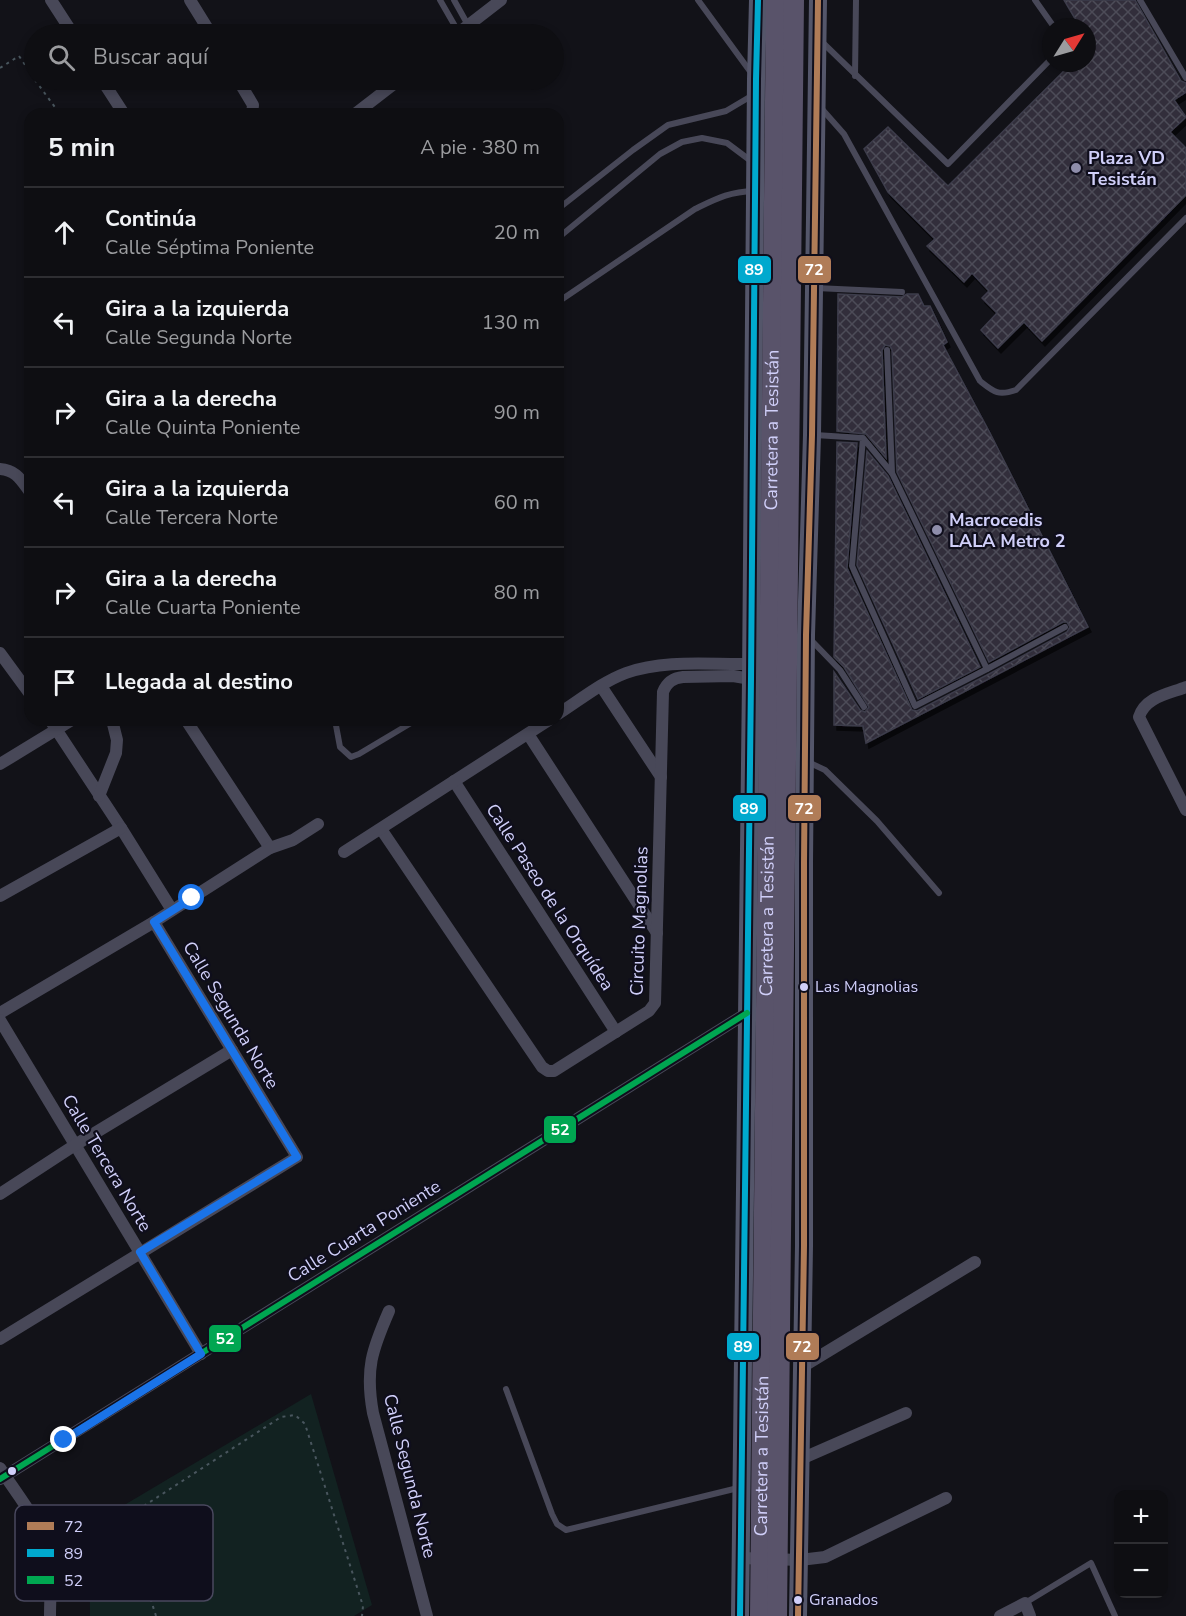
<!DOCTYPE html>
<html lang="es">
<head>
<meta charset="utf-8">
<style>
  body { margin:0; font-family:"Nunito Sans",sans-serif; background:#17171b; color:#f1f3f6 }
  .controls { position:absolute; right:18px; bottom:18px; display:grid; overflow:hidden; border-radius:12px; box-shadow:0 3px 9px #0003 }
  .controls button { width:54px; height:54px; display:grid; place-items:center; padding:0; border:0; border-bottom:2px solid #2e2e32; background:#0e0e12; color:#f1f3f6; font:30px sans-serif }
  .compass { position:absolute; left:1042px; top:18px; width:54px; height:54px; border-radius:50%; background:#0e0e12; box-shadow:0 3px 9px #0003; rotate:53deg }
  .stop { position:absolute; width:18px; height:18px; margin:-14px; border:4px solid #1a73e8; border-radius:50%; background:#fff }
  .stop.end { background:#1a73e8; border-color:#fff; box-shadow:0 2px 6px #0008 }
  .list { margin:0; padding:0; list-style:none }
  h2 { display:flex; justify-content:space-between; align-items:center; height:78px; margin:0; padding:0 24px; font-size:26px }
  h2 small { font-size:20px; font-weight:400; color:#9b9c9f }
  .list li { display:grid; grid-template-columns:39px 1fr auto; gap:18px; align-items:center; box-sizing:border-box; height:90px; padding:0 24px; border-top:2px solid #2e2e32 }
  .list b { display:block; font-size:22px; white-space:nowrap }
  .list p { margin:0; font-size:20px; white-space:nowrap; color:#9b9c9f }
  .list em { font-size:20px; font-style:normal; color:#9b9c9f }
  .icon { flex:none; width:33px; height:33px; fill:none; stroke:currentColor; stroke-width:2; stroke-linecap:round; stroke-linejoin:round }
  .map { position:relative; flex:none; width:1186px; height:1616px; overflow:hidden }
  .search { position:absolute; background:#0e0e12; box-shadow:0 3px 9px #0003; left:24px; top:24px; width:540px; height:66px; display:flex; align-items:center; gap:15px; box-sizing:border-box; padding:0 21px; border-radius:33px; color:#9b9c9f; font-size:22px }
  .panel { position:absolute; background:#0e0e12; box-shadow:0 3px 9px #0003; left:24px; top:108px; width:540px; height:618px; border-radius:18px }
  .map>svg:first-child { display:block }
</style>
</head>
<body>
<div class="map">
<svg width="1186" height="1616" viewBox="0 0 1186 1616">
  <defs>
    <pattern id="building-cross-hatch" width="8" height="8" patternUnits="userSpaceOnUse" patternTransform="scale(1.5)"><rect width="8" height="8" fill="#302f3b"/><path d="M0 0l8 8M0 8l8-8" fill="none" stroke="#4d4c58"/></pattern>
    <filter id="shadow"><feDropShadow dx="3" dy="5" stdDeviation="0" flood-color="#0009"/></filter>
  </defs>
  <rect width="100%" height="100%" fill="#121218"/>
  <path fill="#122221" d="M311 1394 372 1605 354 1616H90L89 1526Z"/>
  <g fill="url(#building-cross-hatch)" stroke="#3d3c4b" stroke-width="1.5" filter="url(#shadow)">
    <path d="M1064 0H1135L1181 81 1186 83V92L1174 100 1186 117 1170 132 1186 148V195L1042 341 1024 322 998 348 981 330 997 313 982 298 989 291 972 273 964 282 927 246 935 239 888 192 864 149 888 127 948 186 1072 63H1087V48L1091 44 1087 38V27H1080Z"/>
    <path d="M838 294 902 297 907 294H918L924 306H930L947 342 943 345 990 433 1088 627 866 743 863 726 834 725V672L860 710 865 712 869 707 844 667 834 657 837 442 857 443 847 568 912 710 917 711 989 674 1067 632 1070 627 1067 622H1063L989 662 897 472 892 350 890 346 885 345 882 350 886 458 866 434 837 431Z"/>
    <path d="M867 451 888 476 980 667 918 699 857 565Z"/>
  </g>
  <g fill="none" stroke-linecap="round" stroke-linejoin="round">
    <g stroke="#49565e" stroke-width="2" stroke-dasharray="3 4.5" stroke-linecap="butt">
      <path d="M0 68 19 56 34 78"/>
      <path d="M35 80 60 114"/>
      <path d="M156 1616 136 1553 130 1525 133 1513 281 1417 295 1415 305 1424 363 1606 362 1616"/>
    </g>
    <g stroke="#484858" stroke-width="6">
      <path d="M440 0 459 33"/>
      <path d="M454 0 468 25"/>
      <path d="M698 0 752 74"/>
      <path d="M1035 0 1054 27"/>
      <path d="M1140 0 1186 78"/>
      <path d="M821 41 948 164 1051 59"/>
      <path d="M855 76 856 0"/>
      <path d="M821 108 844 134 980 381C994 392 998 396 1016 390L1186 218"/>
      <path d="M558 209 633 150 668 125 726 111 753 95"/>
      <path d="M558 238 660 154 682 142 702 138 727 143 751 161"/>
      <path d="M816 288 902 292"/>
      <path d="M558 302 695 209C718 198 729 192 754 191"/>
      <path d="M887 350 892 473"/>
      <path d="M815 435 863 438 892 473 987 669 915 706 852 566 863 438"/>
      <path d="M811 640 840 670 864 707"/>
      <path d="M987 669 1065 627"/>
      <path d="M335 720 340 747 351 757 359 754 416 720"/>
      <path d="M808 762 825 770 877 821 939 893"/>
      <path d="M506 1389 552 1514 557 1524 566 1530 738 1488"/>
      <path d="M1025 1603 1091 1563 1115 1616"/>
    </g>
    <g stroke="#484858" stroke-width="12">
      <path d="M51 0 73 34"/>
      <path d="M190 0 211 34"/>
      <path d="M457 34 501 0"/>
      <path d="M102 80 124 114"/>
      <path d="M238 80 253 105 252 114"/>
      <path d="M355 114 399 80"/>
      <path d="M0 469C16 470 21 480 30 492"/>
      <path d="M0 653 30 694"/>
      <path d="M601 686 661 777"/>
      <path d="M1186 687C1168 694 1145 697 1139 717L1186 810"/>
      <path d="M558 714C580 700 602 682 626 673 666 659 710 665 751 664"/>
      <path d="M50 720 121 828 172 910"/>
      <path d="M186 720 270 848"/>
      <path d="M528 734 657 933"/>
      <path d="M0 764 72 720"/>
      <path d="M454 781 616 1032"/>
      <path d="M99 796 116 753 117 740 112 720"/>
      <path d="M381 829 542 1067 548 1071H554L649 1011 655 1003 663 692C667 682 673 678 683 677L733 676 751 679"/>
      <path d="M344 852 549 720"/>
      <path d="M0 896 121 828"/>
      <path d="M0 1013 154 922 270 848 293 840 318 824"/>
      <path d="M0 1020 201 1354"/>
      <path d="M0 1194 75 1145 232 1050"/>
      <path d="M389 1311C372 1350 365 1369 373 1413L427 1616"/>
      <path d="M0 1339 297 1157 154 922"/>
      <path d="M802 1367 975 1262"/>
      <path d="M801 1459 906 1413"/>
      <path d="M0 1468C13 1489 40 1522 46 1545 53 1567 50 1593 50 1616"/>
      <path d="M0 1479 747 1013"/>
      <path d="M741 1558 800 1560 825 1557 946 1498"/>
      <path d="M1000 1616 1025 1603 1030 1616"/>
    </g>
    <g stroke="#54566a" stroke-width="18">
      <path d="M740 1616 751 679 756 79 758 0"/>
      <path d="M798 1616 804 1246V863L806 635 812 435 818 0"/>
    </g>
    <g stroke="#59536a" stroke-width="20">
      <path id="s1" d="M760 1616 776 0"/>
      <path d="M777 1616 794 0"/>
    </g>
    <defs>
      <path id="bus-1" d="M798 1616 804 1246V863L806 635 812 435 818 0"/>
      <path id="bus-2" d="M740 1616 751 679 756 79 758 0"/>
      <path id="bus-3" d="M0 1479 747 1013"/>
    </defs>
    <use href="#bus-1" stroke="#0f0e1c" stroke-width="10"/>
    <use href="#bus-2" stroke="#0f0e1c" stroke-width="10"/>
    <use href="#bus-3" stroke="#0f0e1c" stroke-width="10"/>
    <use href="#bus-1" stroke="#b07c57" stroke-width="6"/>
    <use href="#bus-2" stroke="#00a9ce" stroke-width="6"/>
    <use href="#bus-3" stroke="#00a651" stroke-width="6"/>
  </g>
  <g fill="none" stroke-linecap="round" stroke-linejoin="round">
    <path stroke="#1a73e8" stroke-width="8" d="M64 1440 201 1354 140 1252 297 1157 154 922 192 898"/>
  </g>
  <g fill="#8e8daa" stroke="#0f0e1c" stroke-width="2">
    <circle cx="1076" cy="168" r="6"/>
    <circle cx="937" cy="530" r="6"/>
  </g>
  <g fill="#d0cff9" stroke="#0f0e1c" stroke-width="2">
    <circle cx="804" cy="987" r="5"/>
    <circle cx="12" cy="1471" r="5"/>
    <circle cx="798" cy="1600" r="5"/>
  </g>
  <g text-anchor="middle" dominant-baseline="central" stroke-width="4.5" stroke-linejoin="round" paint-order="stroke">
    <g font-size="16" fill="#d0cff9" stroke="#0f0e1c" text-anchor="start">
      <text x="815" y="987">Las Magnolias</text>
      <text x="809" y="1600">Granados</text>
    </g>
    <g font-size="18" font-weight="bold" fill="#d0cff9" stroke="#0f0e1c" text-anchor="start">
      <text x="1088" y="158">Plaza VD<tspan x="1088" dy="21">Tesistán</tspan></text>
      <text x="949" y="520">Macrocedis<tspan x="949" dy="21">LALA Metro 2</tspan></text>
    </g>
    <g font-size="18" fill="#d0cff9" stroke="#0f0e1c">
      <text stroke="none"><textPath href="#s1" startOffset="1186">Carretera a Tesistán</textPath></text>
      <text transform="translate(550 897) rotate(57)">Calle Paseo de la Orquídea</text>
      <text stroke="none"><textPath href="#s1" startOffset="700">Carretera a Tesistán</textPath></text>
      <text transform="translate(639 921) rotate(-88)">Circuito Magnolias</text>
      <text transform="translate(231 1015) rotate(59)">Calle Segunda Norte</text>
      <text transform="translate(107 1163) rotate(59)">Calle Tercera Norte</text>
      <text transform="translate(364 1231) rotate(-32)">Calle Cuarta Poniente</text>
      <text stroke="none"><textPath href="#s1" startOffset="160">Carretera a Tesistán</textPath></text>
      <text transform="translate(410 1476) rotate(76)">Calle Segunda Norte</text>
    </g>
  </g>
  <rect x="15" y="1505" width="198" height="96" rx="9" fill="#0f0e1c" stroke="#49485e" stroke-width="1.5"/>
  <rect x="27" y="1522" width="27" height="8" fill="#b07c57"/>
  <rect x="27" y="1549" width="27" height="8" fill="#00a9ce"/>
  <rect x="27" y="1576" width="27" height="8" fill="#00a651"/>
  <g font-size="16" fill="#d0cff9">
    <text x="64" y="1532">72</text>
    <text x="64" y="1559">89</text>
    <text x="64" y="1586">52</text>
  </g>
  <g stroke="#0f0e1c" stroke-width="2">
    <rect x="737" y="255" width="35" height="29" rx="6" fill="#00a9ce"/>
    <rect x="797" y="255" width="35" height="29" rx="6" fill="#b07c57"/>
    <rect x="787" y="794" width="35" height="28" rx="6" fill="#b07c57"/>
    <rect x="732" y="794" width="35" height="28" rx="6" fill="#00a9ce"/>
    <rect x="543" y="1115" width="34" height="29" rx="6" fill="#00a651"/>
    <rect x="208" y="1324" width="34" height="29" rx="6" fill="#00a651"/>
    <rect x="726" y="1332" width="34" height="29" rx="6" fill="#00a9ce"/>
    <rect x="785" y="1332" width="35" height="29" rx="6" fill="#b07c57"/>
  </g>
  <g font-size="16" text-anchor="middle" font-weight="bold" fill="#fff">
    <text x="754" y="275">89</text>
    <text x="814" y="275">72</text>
    <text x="804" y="814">72</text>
    <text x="749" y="814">89</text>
    <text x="560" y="1135">52</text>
    <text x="225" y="1344">52</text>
    <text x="743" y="1352">89</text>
    <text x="802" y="1352">72</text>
  </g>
</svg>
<div class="controls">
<button>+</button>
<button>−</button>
</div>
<svg class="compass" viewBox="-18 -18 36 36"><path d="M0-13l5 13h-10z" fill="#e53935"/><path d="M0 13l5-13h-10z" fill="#9b9c9f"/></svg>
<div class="stop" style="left:192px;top:898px"></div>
<div class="stop end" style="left:64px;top:1440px"></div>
<div class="search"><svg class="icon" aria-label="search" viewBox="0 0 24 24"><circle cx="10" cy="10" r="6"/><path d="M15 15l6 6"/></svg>Buscar aquí</div>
<section class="panel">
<h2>5 min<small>A pie · 380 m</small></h2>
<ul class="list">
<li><svg class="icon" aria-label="ahead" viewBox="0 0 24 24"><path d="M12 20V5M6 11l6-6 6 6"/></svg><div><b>Continúa</b><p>Calle Séptima Poniente</p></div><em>20 m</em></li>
<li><svg class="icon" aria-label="left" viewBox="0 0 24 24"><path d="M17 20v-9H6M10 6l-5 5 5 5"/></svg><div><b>Gira a la izquierda</b><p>Calle Segunda Norte</p></div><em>130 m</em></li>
<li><svg class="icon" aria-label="right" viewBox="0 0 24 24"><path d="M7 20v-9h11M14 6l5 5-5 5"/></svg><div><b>Gira a la derecha</b><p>Calle Quinta Poniente</p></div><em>90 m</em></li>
<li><svg class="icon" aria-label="left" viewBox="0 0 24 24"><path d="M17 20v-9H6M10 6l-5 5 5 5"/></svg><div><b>Gira a la izquierda</b><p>Calle Tercera Norte</p></div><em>60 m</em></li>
<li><svg class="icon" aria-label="right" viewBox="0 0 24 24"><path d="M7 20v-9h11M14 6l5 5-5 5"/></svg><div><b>Gira a la derecha</b><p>Calle Cuarta Poniente</p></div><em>80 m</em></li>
<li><svg class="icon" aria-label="arrive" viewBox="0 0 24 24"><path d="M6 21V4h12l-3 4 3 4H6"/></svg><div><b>Llegada al destino</b></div></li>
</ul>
</section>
</div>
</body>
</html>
